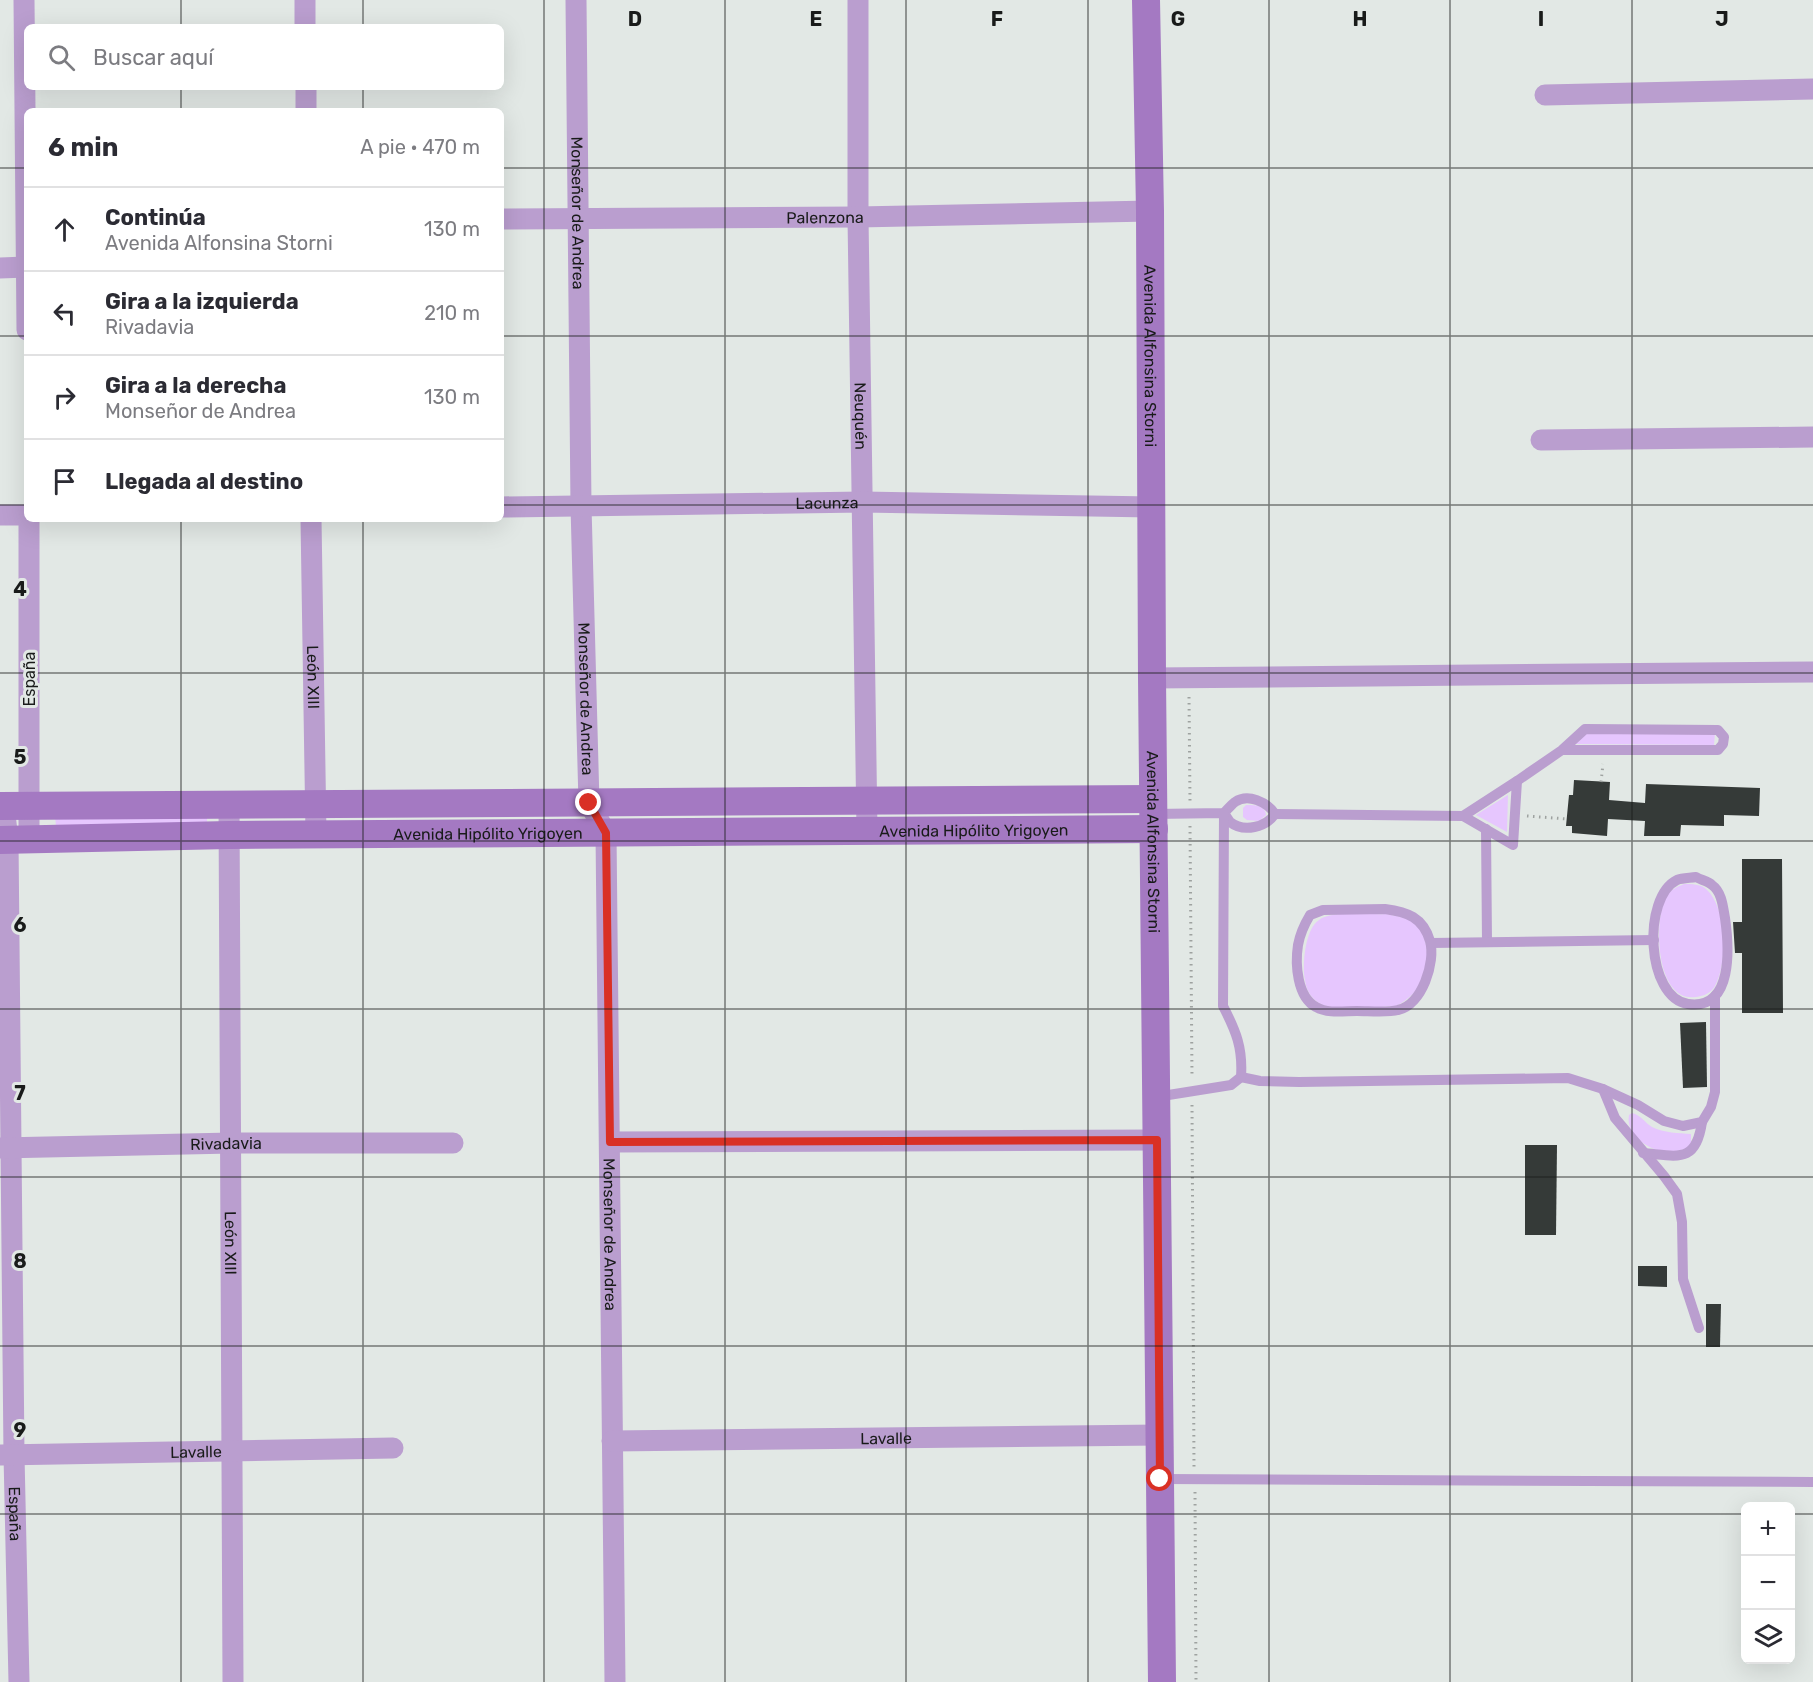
<!DOCTYPE html>
<html lang="es">
<head>
<meta charset="utf-8">
<style>
  body { margin:0; font-family:Rubik,sans-serif; background:#f7f7f7; color:#2b2b33 }
  .controls { position:absolute; right:18px; bottom:18px; display:grid; overflow:hidden; border-radius:9px; box-shadow:0 6px 24px #0002 }
  .controls button { width:54px; height:54px; display:grid; place-items:center; padding:0; border:0; border-bottom:2px solid #e1e1e2; background:#fff; color:#2b2b33; font:30px sans-serif }
  .stop { position:absolute; width:18px; height:18px; margin:-14px; border:4px solid #d93025; border-radius:50%; background:#fff }
  .stop.end { background:#d93025; border-color:#fff; box-shadow:0 2px 6px #0008 }
  .list { margin:0; padding:0; list-style:none }
  h2 { display:flex; justify-content:space-between; align-items:center; height:78px; margin:0; padding:0 24px; font-size:26px }
  h2 small { font-size:20px; font-weight:400; color:#7c7c81 }
  .list li { display:grid; grid-template-columns:39px 1fr auto; gap:18px; align-items:center; box-sizing:border-box; height:84px; padding:0 24px; border-top:2px solid #e1e1e2 }
  .list b { display:block; font-size:22px; white-space:nowrap }
  .list p { margin:0; font-size:20px; white-space:nowrap; color:#7c7c81 }
  .list em { font-size:20px; font-style:normal; color:#7c7c81 }
  .icon { flex:none; width:33px; height:33px; fill:none; stroke:currentColor; stroke-width:2; stroke-linecap:round; stroke-linejoin:round }
  .map { position:relative; flex:none; width:1813px; height:1682px; overflow:hidden }
  .search { position:absolute; background:#fff; box-shadow:0 6px 24px #0002; left:24px; top:24px; width:480px; height:66px; display:flex; align-items:center; gap:15px; box-sizing:border-box; padding:0 21px; border-radius:9px; color:#7c7c81; font-size:22px }
  .panel { position:absolute; background:#fff; box-shadow:0 6px 24px #0002; left:24px; top:108px; width:480px; height:414px; border-radius:9px }
  .map>svg:first-child { display:block }
</style>
</head>
<body>
<div class="map">
<svg width="1813" height="1682" viewBox="0 0 1813 1682">
  <rect width="100%" height="100%" fill="#e2e8e5"/>
  <g fill="#e6c6fe">
    <path d="M1585 733H1715L1714 745 1574 744Z"/>
    <path d="M1508 795 1507 832 1476 815Z"/>
    <path d="M1246 805C1254 805 1265 805 1266 815L1259 821 1247 820 1243 817V808Z"/>
    <path d="M55 814H207V827H56Z"/>
    <path d="M1684 884C1692 884 1700 884 1706 889 1727 907 1728 963 1715 986 1711 993 1704 996 1696 997 1656 1003 1653 921 1666 897 1670 890 1677 887 1684 884Z"/>
    <path d="M1387 914C1395 916 1407 917 1414 922 1429 935 1430 963 1423 980 1418 991 1406 1001 1396 1006 1377 1007 1339 1011 1323 1005 1313 1001 1306 991 1305 980 1302 965 1305 929 1319 920 1332 910 1371 915 1387 914Z"/>
    <path d="M1632 1113C1641 1115 1645 1123 1652 1127 1664 1133 1679 1133 1691 1134V1143L1689 1148C1683 1149 1676 1152 1670 1152 1651 1152 1625 1136 1629 1115Z"/>
  </g>
  <g fill="#353a38">
    <path d="M1574 780 1610 782 1609 800 1645 803 1646 784 1760 788 1759 816 1724 815V826L1681 825 1680 836H1644L1645 821 1608 819 1607 836 1572 833V826H1566L1569 795H1573Z"/>
    <path d="M1742 859H1782L1783 1013H1742V953H1735L1733 922H1742Z"/>
    <path d="M1706 1022 1707 1087 1683 1088 1680 1023Z"/>
    <path d="M1525 1145H1557L1556 1235H1525Z"/>
    <path d="M1638 1266H1667V1287L1638 1286Z"/>
    <path d="M1706 1304H1721L1720 1347H1706Z"/>
  </g>
  <g fill="none" stroke-linecap="round" stroke-linejoin="round">
    <g stroke="#9ea2a0" stroke-width="3" stroke-dasharray="1.5 4.5" stroke-linecap="butt">
      <path d="M1189 697 1190 801"/>
      <path d="M1601 782 1603 764"/>
      <path d="M1527 816 1567 819"/>
      <path d="M1190 826 1192 1077"/>
      <path d="M1192 1105 1194 1467"/>
      <path d="M1195 1492 1196 1682"/>
    </g>
    <g stroke="#ba9ecf" stroke-width="10">
      <path d="M1517 781 1562 750 1585 729 1718 730 1724 737 1723 744 1718 750H1562"/>
      <path d="M1154 814 1224 813C1227 810 1231 805 1235 802 1248 793 1267 802 1275 814 1266 827 1244 833 1230 822 1228 819 1226 816 1224 813"/>
      <path d="M1275 814 1463 816 1513 845 1517 781 1463 816"/>
      <path d="M1486 829 1487 942"/>
      <path d="M1696 877C1701 880 1708 881 1712 885 1722 892 1723 907 1725 918 1729 946 1734 1011 1688 1004 1646 998 1642 897 1677 880 1682 878 1690 878 1696 877Z"/>
      <path d="M1385 909C1407 912 1423 917 1430 941 1436 962 1422 1005 1398 1010 1387 1013 1369 1011 1357 1011 1344 1011 1328 1014 1316 1007 1297 997 1295 964 1298 945 1300 934 1304 925 1310 915L1323 910Z"/>
      <path d="M1431 943 1654 940"/>
      <path d="M1241 1077 1260 1081 1299 1082 1568 1078 1603 1089 1638 1105 1664 1121 1683 1126 1702 1122 1711 1107 1715 1092V996"/>
      <path d="M1603 1089 1615 1118 1664 1176 1677 1194 1682 1222 1683 1279 1699 1328"/>
      <path d="M1156 1097 1231 1085 1241 1077C1243 1048 1236 1031 1223 1006L1224 813"/>
      <path d="M1643 1153C1678 1156 1696 1164 1702 1122"/>
      <path d="M1162 1479 1813 1482"/>
    </g>
    <g stroke="#ba9ecf" stroke-width="21">
      <path d="M24 0 27 330"/>
      <path d="M305 0V27"/>
      <path id="s1" d="M576 0 581 506 589 803 606 833 615 1682"/>
      <path id="s2" d="M858 0V217L867 831"/>
      <path d="M306 87V111"/>
      <path d="M1545 95 1813 89"/>
      <path id="s3" d="M501 219 858 217 1150 211"/>
      <path d="M0 268 26 267"/>
      <path d="M1541 440 1813 437"/>
      <path id="s4" d="M501 507 863 502 1152 507"/>
      <path d="M0 515H27"/>
      <path d="M29 519V839"/>
      <path id="s5" d="M311 519 316 834"/>
      <path d="M1152 678 1813 672"/>
      <path id="s6" d="M229 805 233 1682"/>
      <path id="s7" d="M4 806 8 840 14 1455 19 1682"/>
      <path d="M610 1142 1157 1140"/>
      <path id="s8" d="M0 1148 232 1143H453"/>
      <path id="s9" d="M612 1441 1160 1435"/>
      <path id="s10" d="M1 1455 393 1448"/>
    </g>
    <g stroke="#a479c2" stroke-width="28">
      <path id="s11" d="M1146 0 1150 211 1152 678 1162 1682"/>
      <path d="M0 806 1153 799"/>
      <path id="s12" d="M0 840 229 835 1154 829"/>
    </g>
  </g>
  <g fill="none" stroke-linecap="round" stroke-linejoin="round">
    <path stroke="#d93025" stroke-width="8" d="M589 803 606 833 610 1142 1157 1140 1160 1479"/>
  </g>
  <path fill="none" stroke="#191b1a" stroke-width="1.5" stroke-opacity="0.55" d="M181 0V27M363 0V27M544 0V1682M725 0V1682M906 0V1682M1088 0V1682M1269 0V1682M1450 0V1682M1632 0V1682M181 87V111M363 87V111M0 168H27M501 168H1813M0 336H27M501 336H1813M0 505H27M501 505H1813M181 519V1682M363 519V1682M0 673H1813M0 841H1813M0 1009H1813M0 1177H1813M0 1346H1813M0 1514H1746M1790 1514H1813"/>
  <g text-anchor="middle" dominant-baseline="central" stroke-width="6" stroke-linejoin="round" paint-order="stroke">
    <g font-size="16" fill="#191b1a" stroke="#e2e8e5">
      <text stroke="none"><textPath href="#s1" startOffset="213">Monseñor de Andrea</textPath></text>
      <text stroke="none"><textPath href="#s3" startOffset="324">Palenzona</textPath></text>
      <text stroke="none"><textPath href="#s11" startOffset="356">Avenida Alfonsina Storni</textPath></text>
      <text stroke="none"><textPath href="#s2" startOffset="416">Neuquén</textPath></text>
      <text stroke="none"><textPath href="#s4" startOffset="326">Lacunza</textPath></text>
      <text stroke="none"><textPath href="#s5" startOffset="158">León XIII</textPath></text>
      <text transform="translate(29 679) rotate(-90)">España</text>
      <text stroke="none"><textPath href="#s1" startOffset="699">Monseñor de Andrea</textPath></text>
      <text stroke="none"><textPath href="#s12" startOffset="974">Avenida Hipólito Yrigoyen</textPath></text>
      <text stroke="none"><textPath href="#s12" startOffset="488">Avenida Hipólito Yrigoyen</textPath></text>
      <text stroke="none"><textPath href="#s11" startOffset="842">Avenida Alfonsina Storni</textPath></text>
      <text stroke="none"><textPath href="#s8" startOffset="226">Rivadavia</textPath></text>
      <text stroke="none"><textPath href="#s1" startOffset="1239">Monseñor de Andrea</textPath></text>
      <text stroke="none"><textPath href="#s6" startOffset="438">León XIII</textPath></text>
      <text stroke="none"><textPath href="#s9" startOffset="274">Lavalle</textPath></text>
      <text stroke="none"><textPath href="#s10" startOffset="195">Lavalle</textPath></text>
      <text stroke="none"><textPath href="#s7" startOffset="708">España</textPath></text>
    </g>
  </g>
  <g font-size="20" text-anchor="middle" font-weight="bold" fill="#191b1a" stroke="#e2e8e5" stroke-width="6" stroke-linejoin="round" paint-order="stroke">
    <text x="635" y="26">D</text>
    <text x="816" y="26">E</text>
    <text x="997" y="26">F</text>
    <text x="1178" y="26">G</text>
    <text x="1360" y="26">H</text>
    <text x="1541" y="26">I</text>
    <text x="1722" y="26">J</text>
    <text x="20" y="596">4</text>
    <text x="20" y="764">5</text>
    <text x="20" y="932">6</text>
    <text x="20" y="1100">7</text>
    <text x="20" y="1268">8</text>
    <text x="20" y="1437">9</text>
  </g>
</svg>
<div class="controls">
<button>+</button>
<button>−</button>
<button><svg class="icon" aria-label="layers" viewBox="0 0 24 24"><path d="M12 4l9 5-9 5-9-5zM3 14l9 5 9-5"/></svg></button>
</div>
<div class="stop" style="left:1160px;top:1479px"></div>
<div class="stop end" style="left:589px;top:803px"></div>
<div class="search"><svg class="icon" aria-label="search" viewBox="0 0 24 24"><circle cx="10" cy="10" r="6"/><path d="M15 15l6 6"/></svg>Buscar aquí</div>
<section class="panel">
<h2>6 min<small>A pie · 470 m</small></h2>
<ul class="list">
<li><svg class="icon" aria-label="ahead" viewBox="0 0 24 24"><path d="M12 20V5M6 11l6-6 6 6"/></svg><div><b>Continúa</b><p>Avenida Alfonsina Storni</p></div><em>130 m</em></li>
<li><svg class="icon" aria-label="left" viewBox="0 0 24 24"><path d="M17 20v-9H6M10 6l-5 5 5 5"/></svg><div><b>Gira a la izquierda</b><p>Rivadavia</p></div><em>210 m</em></li>
<li><svg class="icon" aria-label="right" viewBox="0 0 24 24"><path d="M7 20v-9h11M14 6l5 5-5 5"/></svg><div><b>Gira a la derecha</b><p>Monseñor de Andrea</p></div><em>130 m</em></li>
<li><svg class="icon" aria-label="arrive" viewBox="0 0 24 24"><path d="M6 21V4h12l-3 4 3 4H6"/></svg><div><b>Llegada al destino</b></div></li>
</ul>
</section>
</div>
</body>
</html>
